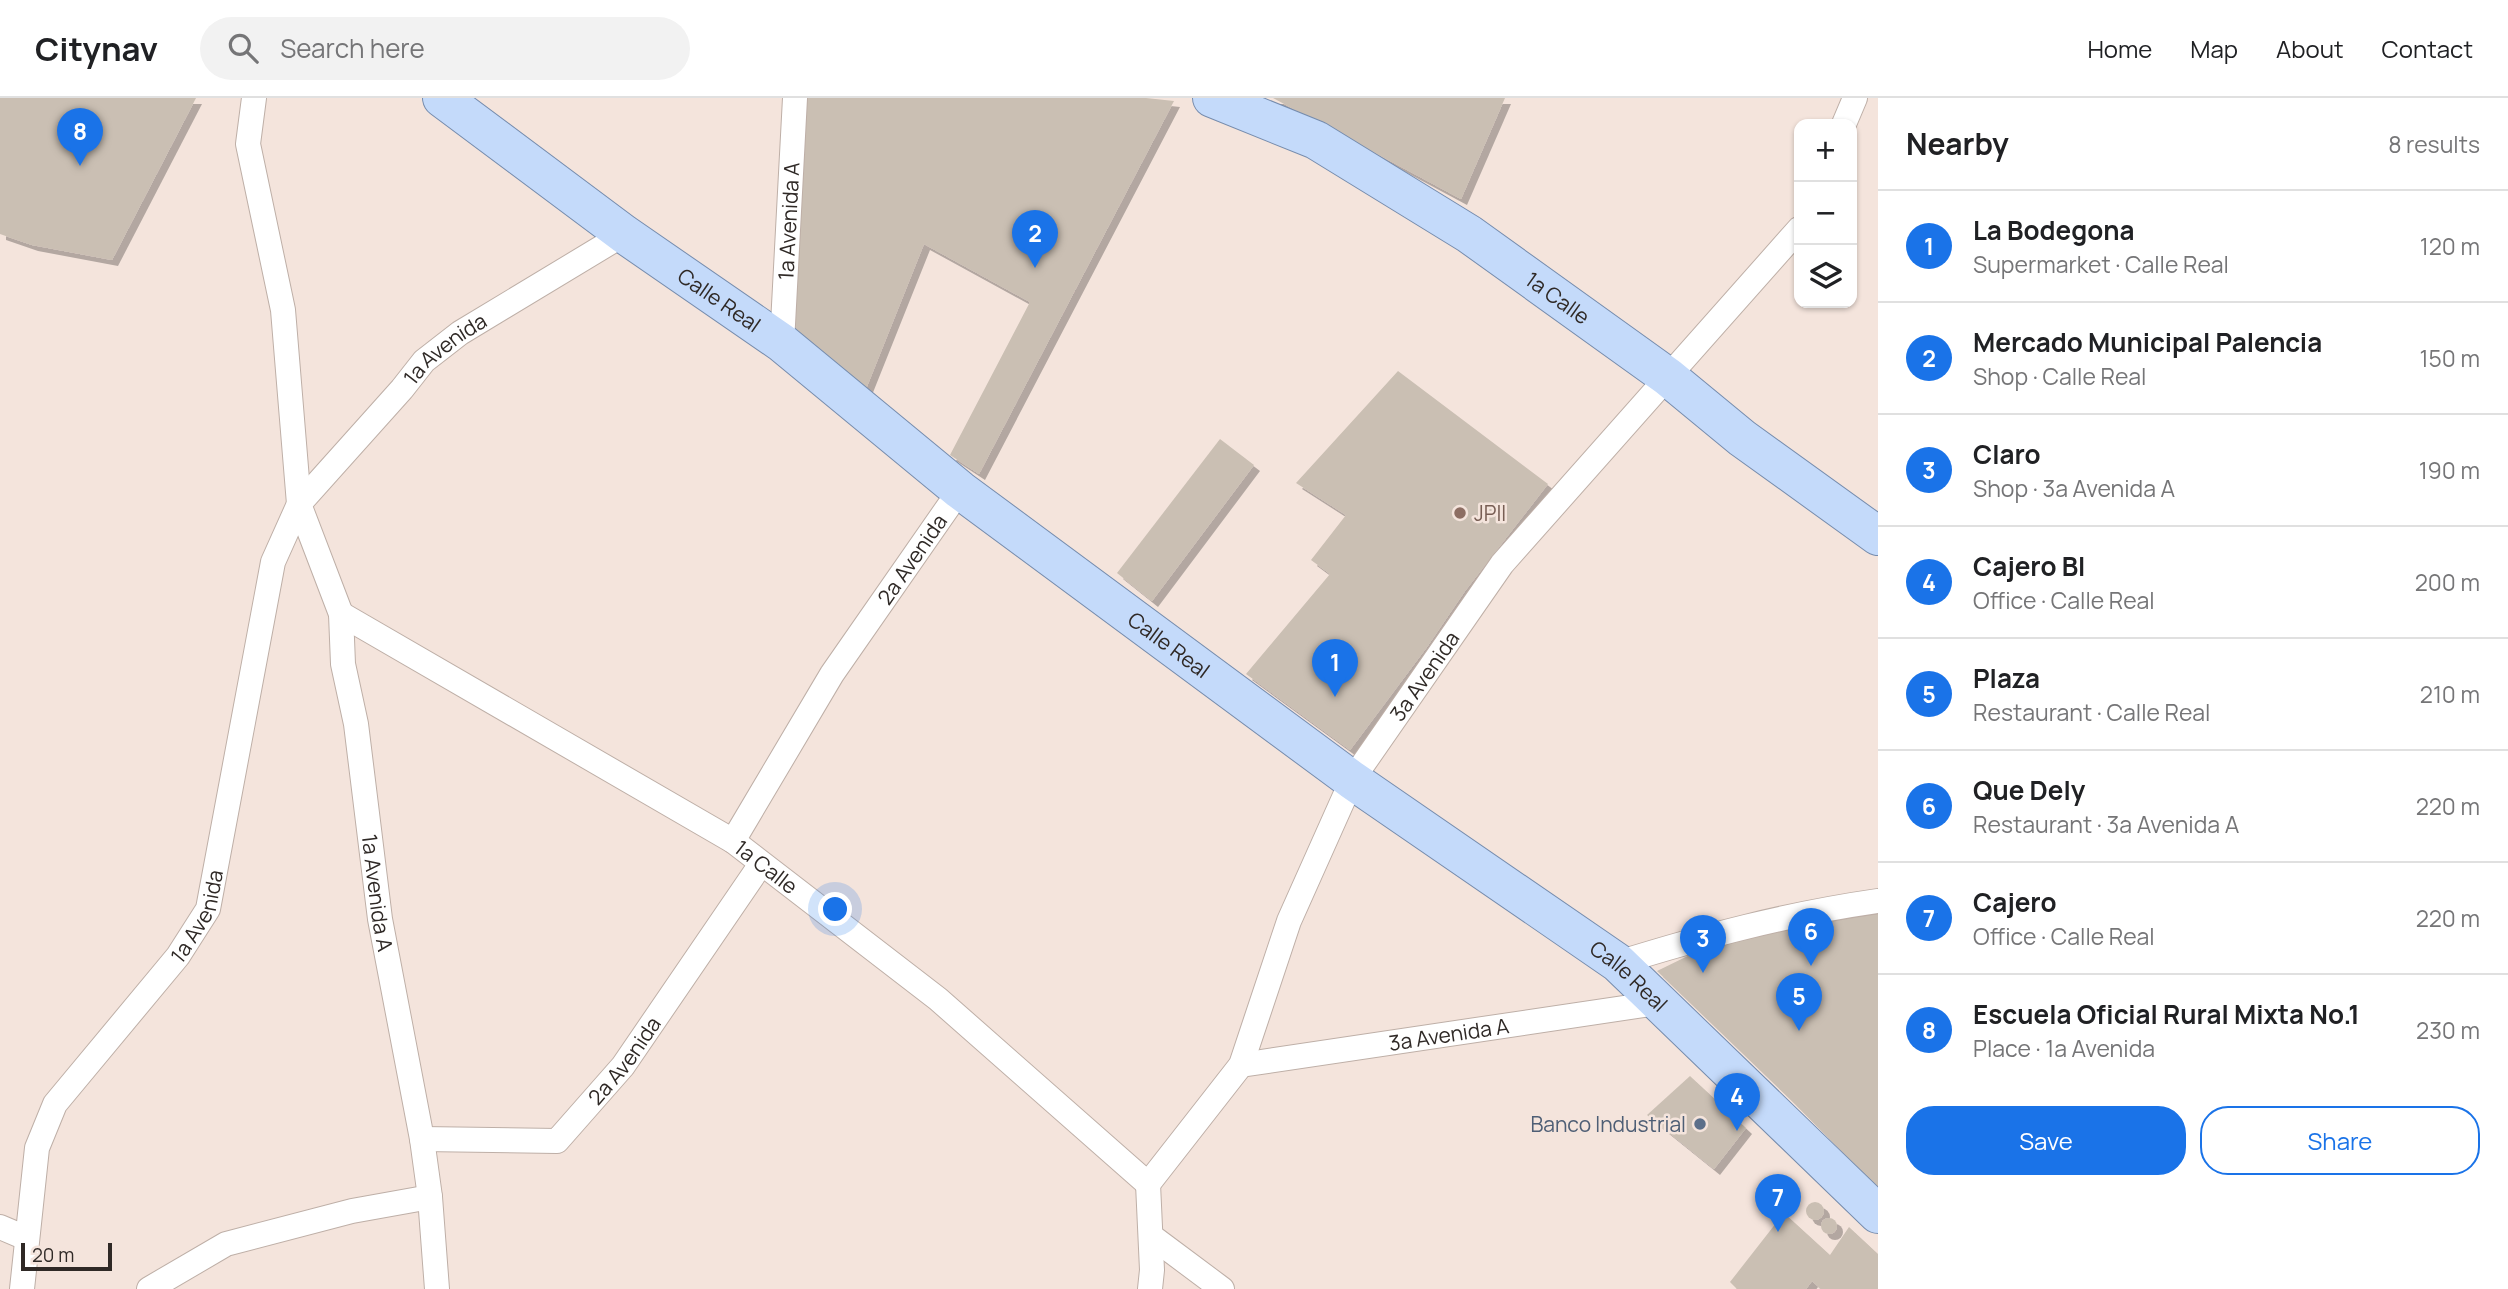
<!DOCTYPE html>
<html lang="en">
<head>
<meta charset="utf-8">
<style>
  body { margin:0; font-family:Manrope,sans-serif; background:#f2f2f2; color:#202124 }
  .controls { position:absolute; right:21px; top:21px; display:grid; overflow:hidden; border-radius:14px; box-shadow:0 2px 5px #0004 }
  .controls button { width:63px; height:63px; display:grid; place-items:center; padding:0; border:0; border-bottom:2px solid #e0e0e0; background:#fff; color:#202124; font:35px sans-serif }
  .scale { position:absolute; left:21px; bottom:18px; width:91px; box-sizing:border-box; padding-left:7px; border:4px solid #2f2926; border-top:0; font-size:19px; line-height:24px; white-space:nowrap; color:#2f2926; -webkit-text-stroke:5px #f4e4dc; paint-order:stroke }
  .you { position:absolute; left:836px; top:812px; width:24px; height:24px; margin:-18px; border:5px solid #fff; border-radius:50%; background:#1a73e8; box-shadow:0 0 0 10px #1a73e833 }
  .badge { display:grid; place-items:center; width:46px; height:46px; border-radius:50%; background:#1a73e8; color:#fff; font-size:23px; font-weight:700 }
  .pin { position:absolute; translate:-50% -58px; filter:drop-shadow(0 2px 4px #0008) }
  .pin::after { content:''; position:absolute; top:37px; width:24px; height:21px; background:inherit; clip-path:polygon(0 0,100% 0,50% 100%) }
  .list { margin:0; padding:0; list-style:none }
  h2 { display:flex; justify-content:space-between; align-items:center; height:91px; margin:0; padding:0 28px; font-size:30px }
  h2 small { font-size:23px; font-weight:400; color:#757577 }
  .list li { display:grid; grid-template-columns:46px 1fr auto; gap:21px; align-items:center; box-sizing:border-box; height:112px; padding:0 28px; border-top:2px solid #e0e0e0 }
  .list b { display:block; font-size:26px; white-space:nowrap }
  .list p { margin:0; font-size:23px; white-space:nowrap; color:#757577 }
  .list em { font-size:23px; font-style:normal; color:#757577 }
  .actions { display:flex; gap:14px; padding:21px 28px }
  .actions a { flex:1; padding:16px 0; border:2px solid #1a73e8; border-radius:28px; text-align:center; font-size:24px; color:#1a73e8 }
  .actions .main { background:#1a73e8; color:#fff }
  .icon { flex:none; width:38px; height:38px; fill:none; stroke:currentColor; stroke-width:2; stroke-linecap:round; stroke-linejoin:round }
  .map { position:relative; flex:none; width:1878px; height:1191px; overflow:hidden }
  header { display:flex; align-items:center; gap:42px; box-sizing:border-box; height:98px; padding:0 35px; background:#fff; border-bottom:2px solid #e0e0e0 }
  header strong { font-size:33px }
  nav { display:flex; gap:38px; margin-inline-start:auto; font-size:24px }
  .search { width:490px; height:63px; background:#f2f2f2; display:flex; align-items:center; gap:18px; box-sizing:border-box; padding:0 24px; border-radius:38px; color:#757577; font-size:26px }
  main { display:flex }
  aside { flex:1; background:#fff }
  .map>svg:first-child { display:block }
</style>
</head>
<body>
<header>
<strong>Citynav</strong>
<div class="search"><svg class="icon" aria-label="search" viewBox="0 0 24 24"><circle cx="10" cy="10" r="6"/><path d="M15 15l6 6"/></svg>Search here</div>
<nav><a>Home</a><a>Map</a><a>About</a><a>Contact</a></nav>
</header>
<main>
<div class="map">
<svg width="1878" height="1191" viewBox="0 0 1878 1191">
  <defs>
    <filter id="shadow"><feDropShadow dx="6" dy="6" stdDeviation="0" flood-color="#0004"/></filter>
  </defs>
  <rect width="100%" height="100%" fill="#f4e4dc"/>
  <g fill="#cabfb3" filter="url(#shadow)">
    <path d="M0 0H196L112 162 32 147 0 136Z"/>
    <path d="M807 0H1146L1174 3 979 376 950 357 1030 204 924 146 866 291 793 236Z"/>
    <path d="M1273 0H1505L1461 101Z"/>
    <path d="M1398 273 1548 386 1465 493 1427 549 1350 652 1246 576 1330 476 1311 462 1346 417 1296 385Z"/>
    <path d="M1220 341 1254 367 1152 503 1117 475Z"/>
    <path d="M1878 812V1090L1789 1000 1657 873 1698 853 1855 813Z"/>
    <path d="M1690 978 1746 1030 1714 1071 1647 1017Z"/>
    <circle cx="1815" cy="1113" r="9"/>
    <path d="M1784 1115 1830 1157 1849 1129 1878 1156V1191H1821L1812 1183 1806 1191H1737L1730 1184Z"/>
    <circle cx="1829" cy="1128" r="8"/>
  </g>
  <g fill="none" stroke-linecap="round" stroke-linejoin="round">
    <defs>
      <g id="street">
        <path id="s1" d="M254 0 248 46 283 212 299 406 341 516 343 566 356 626 380 821 422 1041 430 1099 437 1191"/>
        <path d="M1844 26 1855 0"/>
        <path id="s2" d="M782 245 795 0"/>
        <path id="s3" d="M341 516 733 743 938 901 1148 1086"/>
        <path id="s4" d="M733 743 832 576 960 392"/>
        <path d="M1618 865C1705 838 1787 816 1878 803"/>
        <path id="s5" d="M1241 967 1657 905"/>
        <path id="s6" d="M422 1041 557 1043 623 968 761 766"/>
        <path id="s7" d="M1148 1086 1241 967 1289 823 1352 682 1502 466 1799 131"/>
        <path d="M1148 1086 1152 1172 1150 1191"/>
        <path d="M0 1129 26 1140"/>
        <path d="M1151 1138 1222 1191"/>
        <path id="s8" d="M22 1191 37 1050 55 1006 178 858 208 811 273 464 299 406 402 291 424 263 460 235 624 136"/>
        <path d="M149 1191 226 1146 352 1113 430 1099"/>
      </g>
      <g id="primary">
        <path id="s9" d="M442 0 624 136 782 245 960 392 1352 682 1618 865 1878 1116"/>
        <path id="s10" d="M1212 0 1316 42 1469 136 1668 279 1742 340 1878 438"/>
      </g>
    </defs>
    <use href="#street" stroke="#beafa7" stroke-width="26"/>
    <use href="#primary" stroke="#768cad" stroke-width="40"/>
    <use href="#street" stroke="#fff" stroke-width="24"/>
    <use href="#primary" stroke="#c4dafa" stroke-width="38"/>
  </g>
  <circle fill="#8d6e63" stroke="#f4e4dc" stroke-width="2.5" cx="1460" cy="415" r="7"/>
  <circle fill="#5c6f8a" stroke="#f4e4dc" stroke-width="2.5" cx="1700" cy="1026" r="7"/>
  <g text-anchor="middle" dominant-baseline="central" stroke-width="5" stroke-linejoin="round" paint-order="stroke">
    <g font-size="21" fill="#2f2926" stroke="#f4e4dc">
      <text stroke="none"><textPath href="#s2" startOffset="122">1a Avenida A</textPath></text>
      <text stroke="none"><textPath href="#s10" startOffset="401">1a Calle</textPath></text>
      <text stroke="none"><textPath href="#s9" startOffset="343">Calle Real</textPath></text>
      <text stroke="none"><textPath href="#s8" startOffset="1068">1a Avenida</textPath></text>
      <text stroke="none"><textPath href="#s4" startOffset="334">2a Avenida</textPath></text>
      <text stroke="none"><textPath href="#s9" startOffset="910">Calle Real</textPath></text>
      <text stroke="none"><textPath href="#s7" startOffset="584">3a Avenida</textPath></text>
      <text stroke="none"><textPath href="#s3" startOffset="495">1a Calle</textPath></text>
      <text stroke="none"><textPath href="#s1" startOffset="810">1a Avenida A</textPath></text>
      <text stroke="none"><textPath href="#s8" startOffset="427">1a Avenida</textPath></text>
      <text stroke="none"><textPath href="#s9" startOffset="1477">Calle Real</textPath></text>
      <text stroke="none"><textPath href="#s5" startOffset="210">3a Avenida A</textPath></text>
      <text stroke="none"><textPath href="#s6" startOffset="240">2a Avenida</textPath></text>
    </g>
    <g font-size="21" fill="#785e54" stroke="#f4e4dc" text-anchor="start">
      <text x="1474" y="415">JPII</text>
    </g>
    <g font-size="21" fill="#4e5e75" stroke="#f4e4dc" text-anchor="end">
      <text x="1686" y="1026">Banco Industrial</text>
    </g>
  </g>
</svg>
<div class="controls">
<button>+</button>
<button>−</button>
<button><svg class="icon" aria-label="layers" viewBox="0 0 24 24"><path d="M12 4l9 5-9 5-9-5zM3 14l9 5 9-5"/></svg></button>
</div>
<div class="scale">20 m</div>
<div class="you"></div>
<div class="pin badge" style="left:1335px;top:599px">1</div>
<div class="pin badge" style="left:1035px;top:170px">2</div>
<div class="pin badge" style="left:1703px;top:875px">3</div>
<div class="pin badge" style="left:1737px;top:1033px">4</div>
<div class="pin badge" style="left:1799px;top:933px">5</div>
<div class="pin badge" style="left:1811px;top:868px">6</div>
<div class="pin badge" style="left:1778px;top:1134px">7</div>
<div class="pin badge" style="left:80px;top:68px">8</div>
</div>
<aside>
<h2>Nearby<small>8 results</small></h2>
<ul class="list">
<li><span class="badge">1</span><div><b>La Bodegona</b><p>Supermarket · Calle Real</p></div><em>120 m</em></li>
<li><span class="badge">2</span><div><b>Mercado Municipal Palencia</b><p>Shop · Calle Real</p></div><em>150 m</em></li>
<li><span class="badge">3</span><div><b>Claro</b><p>Shop · 3a Avenida A</p></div><em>190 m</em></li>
<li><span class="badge">4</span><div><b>Cajero BI</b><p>Office · Calle Real</p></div><em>200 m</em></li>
<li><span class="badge">5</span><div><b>Plaza</b><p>Restaurant · Calle Real</p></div><em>210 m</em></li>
<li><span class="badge">6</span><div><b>Que Dely</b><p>Restaurant · 3a Avenida A</p></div><em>220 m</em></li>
<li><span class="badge">7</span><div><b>Cajero</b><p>Office · Calle Real</p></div><em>220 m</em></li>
<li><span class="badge">8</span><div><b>Escuela Oficial Rural Mixta No.1</b><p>Place · 1a Avenida</p></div><em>230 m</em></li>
</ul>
<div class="actions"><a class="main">Save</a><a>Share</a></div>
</aside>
</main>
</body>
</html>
